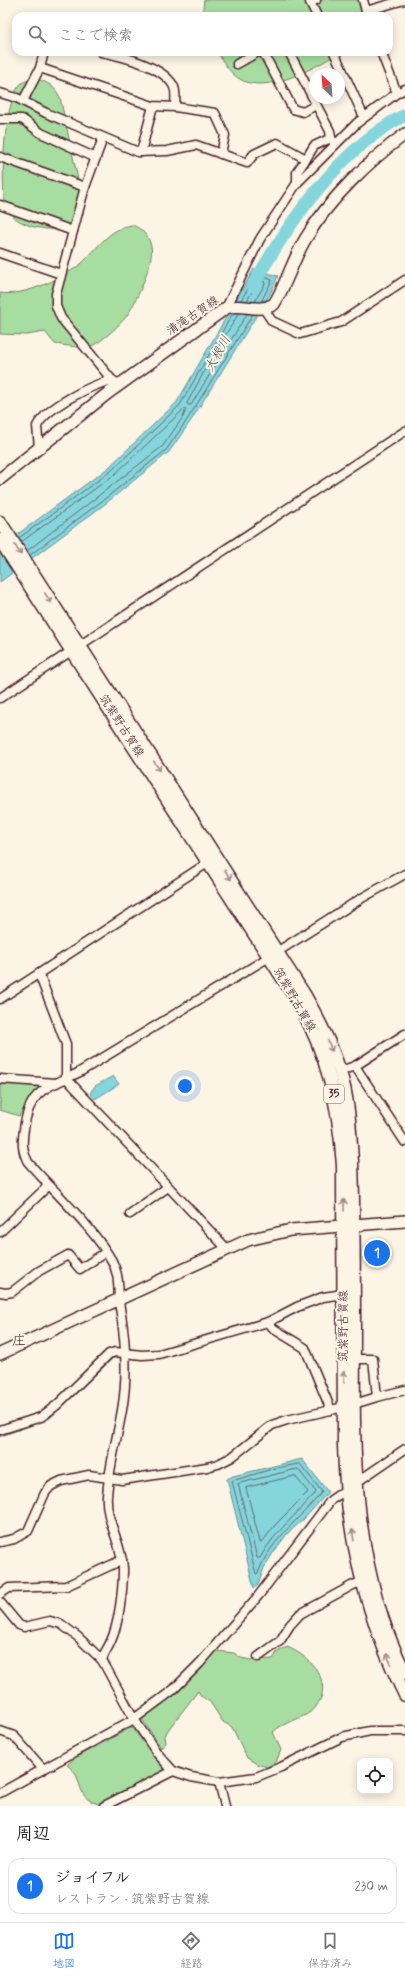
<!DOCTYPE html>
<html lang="ja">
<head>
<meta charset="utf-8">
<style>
  body { margin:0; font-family:Mynerve,"Klee One",sans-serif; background:#f2f2f2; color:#222 }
  .controls { position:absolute; right:12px; bottom:12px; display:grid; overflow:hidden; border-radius:8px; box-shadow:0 2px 10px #0003 }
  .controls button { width:36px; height:36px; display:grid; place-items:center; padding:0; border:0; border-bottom:1px solid #e0e0e0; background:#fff; color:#222; font:20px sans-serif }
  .compass { position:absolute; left:309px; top:68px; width:36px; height:36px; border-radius:50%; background:#fff; box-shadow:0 2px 10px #0003; rotate:335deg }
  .you { position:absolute; left:185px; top:1086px; width:14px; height:14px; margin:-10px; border:3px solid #fff; border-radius:50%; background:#1a73e8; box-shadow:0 0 0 6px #1a73e833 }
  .badge { display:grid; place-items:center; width:26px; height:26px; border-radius:50%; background:#1a73e8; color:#fff; font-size:13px; font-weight:700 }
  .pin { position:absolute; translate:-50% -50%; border:2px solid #fff; box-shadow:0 1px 4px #0006 }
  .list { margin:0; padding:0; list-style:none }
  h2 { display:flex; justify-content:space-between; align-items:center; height:52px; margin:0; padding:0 16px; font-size:17px }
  h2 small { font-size:13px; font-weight:400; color:#767676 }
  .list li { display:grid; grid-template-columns:26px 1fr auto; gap:12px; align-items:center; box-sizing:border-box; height:56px; margin:0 8px 8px; padding:0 8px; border:1px solid #e0e0e0; border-radius:12px }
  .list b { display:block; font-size:15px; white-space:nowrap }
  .list p { margin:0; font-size:13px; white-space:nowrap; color:#767676 }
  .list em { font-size:13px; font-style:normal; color:#767676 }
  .icon { flex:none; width:22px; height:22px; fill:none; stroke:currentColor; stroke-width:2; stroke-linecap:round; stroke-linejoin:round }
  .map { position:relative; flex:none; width:405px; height:1806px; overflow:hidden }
  .search { position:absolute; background:#fff; box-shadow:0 2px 10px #0003; left:12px; right:12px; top:12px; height:44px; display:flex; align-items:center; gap:10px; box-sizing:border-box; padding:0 14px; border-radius:12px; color:#767676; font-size:15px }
  .sheet { height:116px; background:#fff }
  nav { display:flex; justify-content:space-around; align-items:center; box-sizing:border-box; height:56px; border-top:1px solid #e0e0e0; background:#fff; font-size:11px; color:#767676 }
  nav a { display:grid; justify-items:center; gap:2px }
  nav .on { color:#1a73e8 }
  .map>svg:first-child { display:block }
</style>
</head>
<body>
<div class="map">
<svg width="405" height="1806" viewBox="0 0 405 1806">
  <rect width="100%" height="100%" fill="#fcf5e5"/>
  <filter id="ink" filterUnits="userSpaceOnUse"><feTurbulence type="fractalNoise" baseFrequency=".025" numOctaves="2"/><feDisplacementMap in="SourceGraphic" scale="8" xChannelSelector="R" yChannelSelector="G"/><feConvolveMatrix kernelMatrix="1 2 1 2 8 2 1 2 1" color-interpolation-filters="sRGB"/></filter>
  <g filter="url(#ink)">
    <g fill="#a7dda0" stroke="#787e66">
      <path d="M204 0H363L362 16H202Z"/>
      <path d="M217 52H341C317 66 266 97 238 78 229 72 223 61 217 52Z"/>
      <path d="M37 79C49 83 54 86 60 97L84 207 80 220C65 229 57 231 40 228 29 227 12 219 6 209 0 189 3 102 20 85 24 80 31 80 37 79Z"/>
      <path d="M132 225C141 228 149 236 151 246 155 260 136 302 128 314 122 323 101 343 91 346 84 349 63 345 55 344L45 332 26 335 0 334V293C23 297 64 278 82 263 97 249 109 228 132 225Z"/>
      <path d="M0 1084H43L45 1086 31 1097 19 1116 0 1110Z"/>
      <path d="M287 1647C306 1654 331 1677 320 1700 318 1703 316 1708 313 1710 301 1720 285 1721 273 1732L281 1750 276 1762 267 1767 257 1764 247 1758 232 1727 223 1722 210 1702 201 1696 198 1691 168 1730 165 1736 166 1743 161 1748 142 1719 189 1680 216 1651 234 1653 241 1658 251 1660 273 1659 277 1652Z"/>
      <path d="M132 1727 145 1744 166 1766V1771L98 1804C80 1798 83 1791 76 1775 75 1771 70 1768 67 1765L75 1758Z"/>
    </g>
    <g fill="#85d6dc" stroke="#6d8d95">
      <path d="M254 269 278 276 270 294 190 422 169 452 105 504 0 582V547L108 468 177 402Z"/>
      <path d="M113 1076 119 1084 95 1099 90 1093 95 1086Z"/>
      <path d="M302 1459 328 1492 304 1519 287 1534 273 1553 264 1568 258 1585 254 1588 227 1479 233 1476Z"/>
    </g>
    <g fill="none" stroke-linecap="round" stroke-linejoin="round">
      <g stroke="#626872" stroke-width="1">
        <path d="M241 300 257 274 272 280 261 302"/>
        <path d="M247 301 258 281H264L265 284 255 301"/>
        <path d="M239 313 212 357 187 403 188 405H191L247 314"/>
        <path d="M19 538 111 471 180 405 233 313"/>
        <path d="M21 542 114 475 184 409H186L183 417 163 446 27 551"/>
        <path d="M30 555 102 501 166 450 187 420 253 314"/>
        <path d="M300 1464 322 1492C300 1519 270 1540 258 1573L256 1574 232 1481 272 1469Z"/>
        <path d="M298 1469 316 1492C297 1515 274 1532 260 1558H257L238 1484Z"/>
        <path d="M295 1476 308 1492 276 1524 262 1542H260L246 1488Z"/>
      </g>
      <path stroke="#6d8d95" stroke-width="2" d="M0 1436 49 1418 112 1358 121 1357"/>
      <path stroke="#85d6dc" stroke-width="13" d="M253 286C287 224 340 148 405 115"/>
      <defs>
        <g id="street">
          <path d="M316 0 310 2 317 16"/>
          <path d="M363 0 367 15"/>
          <path d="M366 11 404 0"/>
          <path d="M101 52C122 56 162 66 173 85 177 91 175 100 175 107L215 113 225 135 221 154"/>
          <path d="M263 52 293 109 303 112 316 105"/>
          <path d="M289 52 330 131 331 138"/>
          <path d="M334 52 364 117"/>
          <path d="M381 52 397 93"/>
          <path d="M237 64 258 52"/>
          <path d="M40 68 153 106 175 107"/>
          <path d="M0 93 17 98 46 113 138 152 167 151 196 145 247 163 254 154 277 143 306 159 314 146 331 138 335 144"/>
          <path d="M23 101 40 68 44 52"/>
          <path d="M0 119H22L41 133 96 158"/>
          <path d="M141 152 153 106"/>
          <path d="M0 157 85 187 56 294V306L61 318 112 380 119 384"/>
          <path d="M297 183V172L306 159"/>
          <path d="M85 187 103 138"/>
          <path d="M0 205 73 231"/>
          <path d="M0 253 61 274"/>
          <path d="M226 308 260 239 297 183 357 123 397 93 405 89"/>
          <path d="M264 309 272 321 300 334 341 322 405 280"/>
          <path d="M39 448 37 426C47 407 91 385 112 380"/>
          <path d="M0 698 405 431"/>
          <path d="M39 974 66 1044V1078L227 1249"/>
          <path d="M0 999 212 860"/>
          <path d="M355 1066 405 1142"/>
          <path d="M340 1071 355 1066 405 1034"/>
          <path d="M0 1079 56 1083"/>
          <path d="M130 1214 168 1187"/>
          <path d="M0 1232 48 1186"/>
          <path d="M0 1292 6 1293 12 1292 39 1271 68 1255 80 1269 106 1252"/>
          <path d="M268 1322 274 1329 305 1348 331 1410"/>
          <path d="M354 1359H373L377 1397"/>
          <path d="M0 1430 41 1417 57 1405 109 1354 115 1352 142 1355 159 1354 268 1322 297 1307 323 1297 344 1294"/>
          <path d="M0 1542 14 1539 28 1531 45 1493 51 1486 61 1481 89 1475 122 1480 207 1467 218 1464 232 1457 272 1425 287 1420 344 1407 377 1397 405 1390"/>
          <path d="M0 1594 9 1588 66 1586 122 1560"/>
          <path d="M0 1602 19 1625 24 1627 50 1621 61 1624 78 1637 102 1660 134 1719 157 1753 173 1771 191 1777 219 1782 256 1777 281 1767 342 1737 370 1731H405"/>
          <path d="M258 1657 280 1641 290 1625 300 1614 353 1585 367 1580"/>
          <path d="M102 1660C104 1653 108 1648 111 1641 119 1623 123 1590 123 1570 123 1546 105 1520 107 1496 109 1467 117 1439 122 1410 128 1376 126 1342 120 1308 117 1290 121 1279 112 1261 94 1228 54 1192 28 1162 22 1151 22 1142 24 1129 29 1090 46 1088 78 1073L269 957 362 898 405 874"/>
          <path d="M0 1731 14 1736 43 1769"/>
          <path d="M219 1782 225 1806"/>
          <path d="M0 1793 134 1719 173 1690 200 1663 259 1595 331 1500 405 1449"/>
          <path d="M104 1806 173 1771"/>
        </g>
        <g id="secondary">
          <path d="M0 479 108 393 226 308C242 302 258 314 274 304 287 283 293 259 306 238 329 199 369 161 405 134"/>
          <path d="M0 1354 248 1240 291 1230 405 1221"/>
        </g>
        <g id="primary">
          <path d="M0 522 304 994C318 1019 332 1045 340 1072 349 1101 350 1131 352 1161 354 1221 354 1282 354 1342 353 1457 352 1567 405 1673"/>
          <path d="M0 540 295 997C327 1051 339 1103 343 1166L344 1445C346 1532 366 1617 405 1695"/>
        </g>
      </defs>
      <use href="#street" stroke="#4a1f2b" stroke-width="11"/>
      <use href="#secondary" stroke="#4a1f2b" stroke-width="14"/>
      <use href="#primary" stroke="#4a1f2b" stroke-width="15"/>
      <use href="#street" stroke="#fcf5e5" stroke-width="8"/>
      <use href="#secondary" stroke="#fcf5e5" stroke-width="11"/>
      <use href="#primary" stroke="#fcf5e5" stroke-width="12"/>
    </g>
    <defs><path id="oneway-shaft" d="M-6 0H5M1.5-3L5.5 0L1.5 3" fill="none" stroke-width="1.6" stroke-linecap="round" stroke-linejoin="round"/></defs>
    <g stroke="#a38a88">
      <use href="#oneway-shaft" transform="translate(18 550) rotate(57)"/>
      <use href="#oneway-shaft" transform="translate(48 598) rotate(57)"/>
      <use href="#oneway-shaft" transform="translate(157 766) rotate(57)"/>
      <use href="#oneway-shaft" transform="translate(228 875) rotate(57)"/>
      <use href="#oneway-shaft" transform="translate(330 1046) rotate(69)"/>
      <use href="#oneway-shaft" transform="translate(344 1205) rotate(-91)"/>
      <use href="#oneway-shaft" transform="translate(344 1377) rotate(-90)"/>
      <use href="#oneway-shaft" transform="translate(353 1535) rotate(-99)"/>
      <use href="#oneway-shaft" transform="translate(389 1659) rotate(-112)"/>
    </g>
  </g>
  <g text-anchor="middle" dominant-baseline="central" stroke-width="4" stroke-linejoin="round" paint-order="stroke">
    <rect fill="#fcf5e5" stroke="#7f5f63" stroke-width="1" x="324" y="1085" width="20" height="18" rx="3"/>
    <g font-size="11" font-weight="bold" fill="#4a1f2b">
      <text x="334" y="1094">35</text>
    </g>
    <g font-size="12" fill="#4a1f2b" stroke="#fcf5e5">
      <text transform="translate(193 316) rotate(-34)">清滝古賀線</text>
      <text transform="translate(121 726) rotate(57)">筑紫野古賀線</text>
      <text transform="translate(294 1000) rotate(60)">筑紫野古賀線</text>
      <text transform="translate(344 1326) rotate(-90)">筑紫野古賀線</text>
    </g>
    <g font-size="13" font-style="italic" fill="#5c5660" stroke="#fcf5e5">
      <text transform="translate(218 354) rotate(-61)">大根川</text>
    </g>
    <g font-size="14" fill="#4a1f2b" stroke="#fcf5e5">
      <text x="19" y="1341">庄</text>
    </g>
  </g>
</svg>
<div class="controls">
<button><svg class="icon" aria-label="locate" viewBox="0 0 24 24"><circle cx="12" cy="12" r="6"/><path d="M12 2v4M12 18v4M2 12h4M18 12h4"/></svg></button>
</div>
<svg class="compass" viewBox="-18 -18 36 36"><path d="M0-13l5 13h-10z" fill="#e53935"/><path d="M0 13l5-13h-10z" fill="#767676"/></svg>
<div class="you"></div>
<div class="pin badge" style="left:377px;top:1253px">1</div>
<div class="search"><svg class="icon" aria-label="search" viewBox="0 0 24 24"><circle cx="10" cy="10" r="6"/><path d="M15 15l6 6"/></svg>ここで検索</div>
</div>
<section class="sheet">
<h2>周辺<small></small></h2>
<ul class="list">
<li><span class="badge">1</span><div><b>ジョイフル</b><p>レストラン · 筑紫野古賀線</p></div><em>230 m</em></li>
</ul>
</section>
<nav>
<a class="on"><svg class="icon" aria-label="map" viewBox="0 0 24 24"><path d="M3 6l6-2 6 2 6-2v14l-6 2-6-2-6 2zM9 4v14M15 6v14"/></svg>地図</a>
<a><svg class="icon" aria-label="directions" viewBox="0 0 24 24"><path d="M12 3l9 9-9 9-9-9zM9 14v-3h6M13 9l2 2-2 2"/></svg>経路</a>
<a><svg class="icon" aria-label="saved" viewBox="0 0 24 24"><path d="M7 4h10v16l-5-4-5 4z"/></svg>保存済み</a>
</nav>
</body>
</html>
